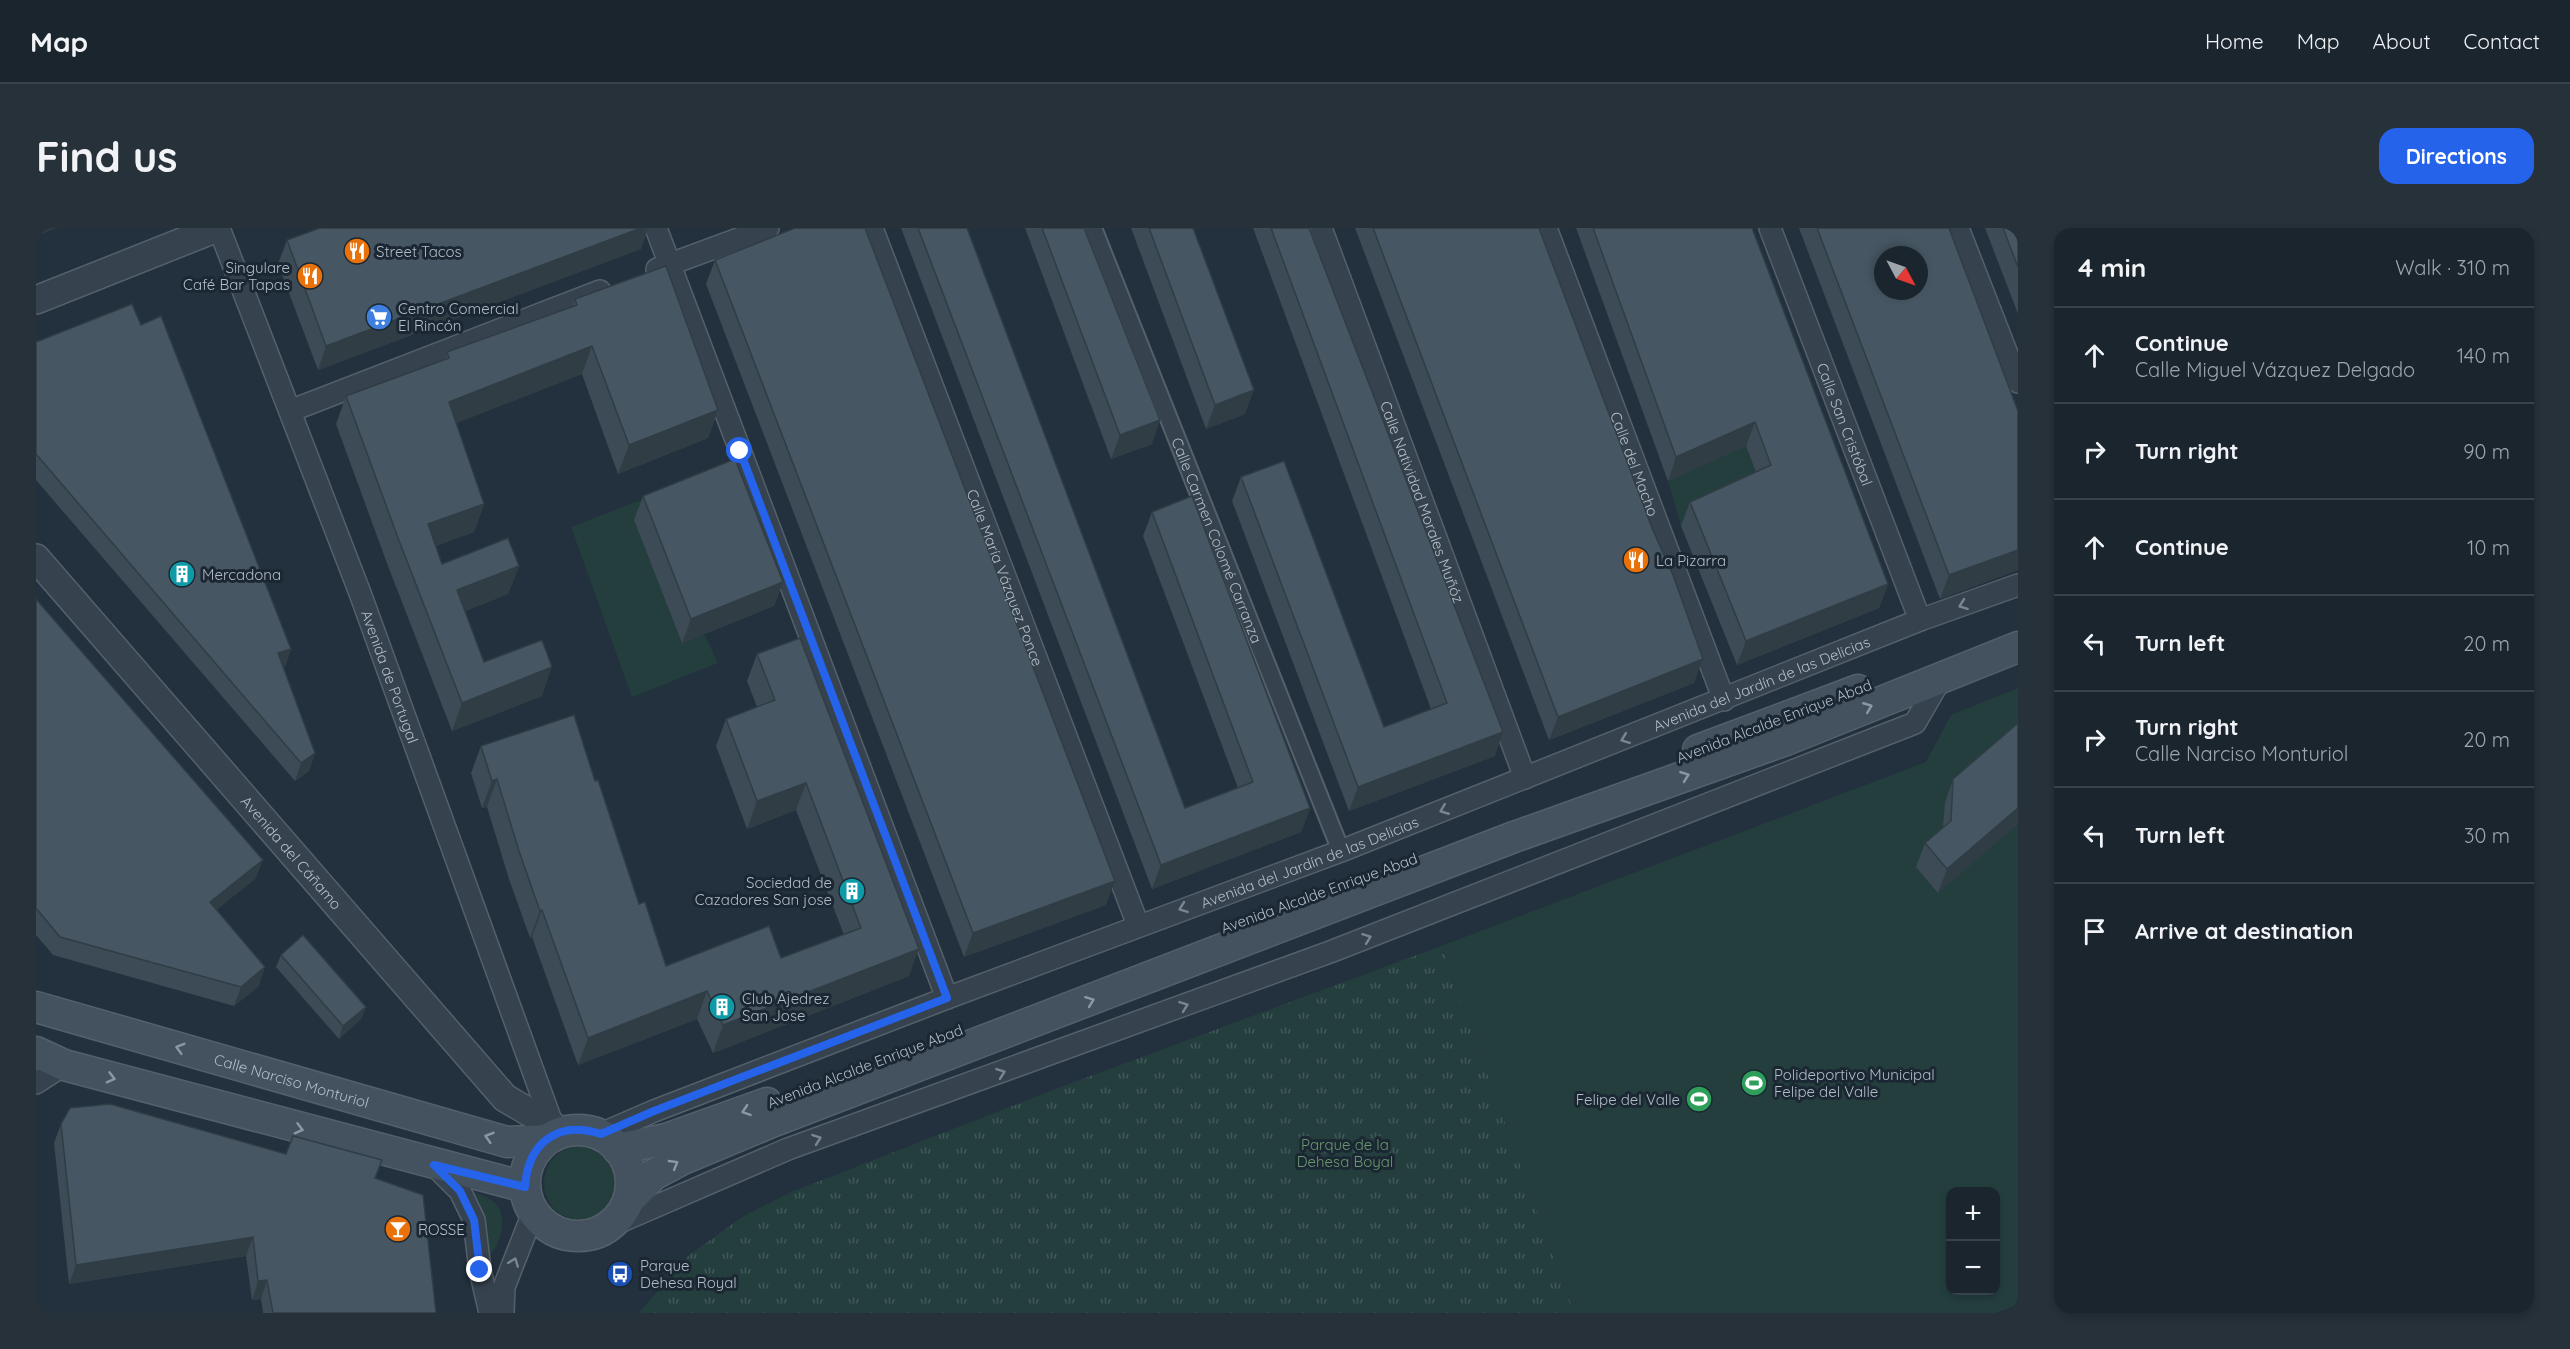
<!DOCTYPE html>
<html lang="en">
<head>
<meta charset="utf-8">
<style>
  body { margin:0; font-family:Quicksand,sans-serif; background:#27313a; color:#f1f3f6 }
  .controls { position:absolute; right:18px; bottom:18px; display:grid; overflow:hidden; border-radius:12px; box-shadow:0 3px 9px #0003 }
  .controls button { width:54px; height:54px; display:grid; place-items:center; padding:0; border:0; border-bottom:2px solid #38424a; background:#1a252e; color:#f1f3f6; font:30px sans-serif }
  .compass { position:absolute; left:1838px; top:18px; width:54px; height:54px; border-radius:50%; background:#1a252e; box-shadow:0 3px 9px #0003; rotate:131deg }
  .stop { position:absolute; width:18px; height:18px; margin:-14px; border:4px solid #2563eb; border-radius:50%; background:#fff }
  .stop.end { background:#2563eb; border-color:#fff; box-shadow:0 2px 6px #0008 }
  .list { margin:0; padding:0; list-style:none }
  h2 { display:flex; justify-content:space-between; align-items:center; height:78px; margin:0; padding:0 24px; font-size:26px }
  h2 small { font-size:20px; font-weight:400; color:#9fa5aa }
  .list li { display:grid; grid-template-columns:39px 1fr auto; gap:18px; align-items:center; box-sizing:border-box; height:96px; padding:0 24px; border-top:2px solid #38424a }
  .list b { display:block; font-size:22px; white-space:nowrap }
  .list p { margin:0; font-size:20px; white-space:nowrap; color:#9fa5aa }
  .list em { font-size:20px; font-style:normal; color:#9fa5aa }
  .icon { flex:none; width:33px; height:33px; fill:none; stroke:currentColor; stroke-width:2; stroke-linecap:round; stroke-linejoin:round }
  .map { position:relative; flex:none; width:1982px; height:1085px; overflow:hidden; border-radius:18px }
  header { display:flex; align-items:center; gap:36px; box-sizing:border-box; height:84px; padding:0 30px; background:#1a252e; border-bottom:2px solid #38424a }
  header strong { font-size:28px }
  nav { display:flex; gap:33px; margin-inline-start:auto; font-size:21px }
  .intro { display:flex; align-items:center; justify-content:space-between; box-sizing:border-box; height:144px; padding:0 36px }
  h1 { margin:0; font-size:42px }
  .button { padding:15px 27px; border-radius:18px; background:#2563eb; color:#fff; font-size:21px; font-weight:700 }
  main { display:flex; gap:36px; padding:0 36px }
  aside { flex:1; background:#1a252e; border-radius:18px; box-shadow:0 3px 9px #0003 }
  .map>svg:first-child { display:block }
</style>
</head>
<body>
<header>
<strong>Map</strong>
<nav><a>Home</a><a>Map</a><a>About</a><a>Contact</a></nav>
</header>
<div class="intro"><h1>Find us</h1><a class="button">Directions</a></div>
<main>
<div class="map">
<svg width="1982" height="1085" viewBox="0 0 1982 1085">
  <defs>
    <pattern id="park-tufts" width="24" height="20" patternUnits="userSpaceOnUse" patternTransform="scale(1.5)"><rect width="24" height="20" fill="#243e3e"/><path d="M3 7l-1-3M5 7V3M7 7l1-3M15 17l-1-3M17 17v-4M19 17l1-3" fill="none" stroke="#415858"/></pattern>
  </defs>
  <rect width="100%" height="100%" fill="#22313d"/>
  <g fill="#243e3e" fill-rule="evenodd">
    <path d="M1710 218 1727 261 1645 298 1632 253Z"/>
    <path d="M618 267 598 292 646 414 668 406 682 435 596 469 535 299Z"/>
    <path d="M1982 460V1077L1960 1085H1538L1405 718 1890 534 1915 487ZM1914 964H1960V1062H1914Z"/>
    <circle cx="545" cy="955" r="37"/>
    <path d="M438 964C446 967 458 971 463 980 471 996 463 1018 452 1030L446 988Z"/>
  </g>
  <path fill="url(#park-tufts)" d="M1405 718 1538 1085H603L653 1027 708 988 753 965 1017 862Z"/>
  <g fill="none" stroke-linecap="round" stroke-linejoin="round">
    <defs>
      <g id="pedestrian">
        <path id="s1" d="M1057 0 1305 623"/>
      </g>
      <g id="minor">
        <path id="s2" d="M183 0 324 365 517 898"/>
        <path d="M620 0 911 770"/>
        <path id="s3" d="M836 0 1102 697"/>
        <path id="s4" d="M1285 0 1489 550"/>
        <path id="s5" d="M1510 0 1688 472"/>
        <path id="s6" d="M1734 0 1884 392"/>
        <path d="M1922 0 1982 154"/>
        <path d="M621 41 732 0"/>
        <path d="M254 183 564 63"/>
        <path d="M0 855 28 837"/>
        <path id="s7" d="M565 906 618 883 911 770 1305 623 1884 392 1982 357"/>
        <path d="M398 937 424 963 438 992 444 1042 454 1085"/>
        <path d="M572 999 752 921 1294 724 1879 495 1905 450"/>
        <path d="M467 1085 468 1059 497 985"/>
      </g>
      <g id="tertiary">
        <path d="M0 72 181 0"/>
        <path id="s8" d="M0 330 469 870 517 898 522 905"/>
      </g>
      <g id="secondary">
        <path d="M1662 522 1822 462"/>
        <path id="s9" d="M0 779 471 914 510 912"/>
        <path d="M0 824 28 837 489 959"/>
        <circle cx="542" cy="955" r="53"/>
        <path d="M582 921 630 911 731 875"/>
        <path d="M593 972 617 947 647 931 738 893 1478 609 1750 512 1982 419"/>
      </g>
    </defs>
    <use href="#pedestrian" stroke="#54606b" stroke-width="20"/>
    <use href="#minor" stroke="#54606b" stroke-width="24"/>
    <use href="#tertiary" stroke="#54606b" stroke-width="30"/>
    <use href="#secondary" stroke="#54606b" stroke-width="33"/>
    <use href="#pedestrian" stroke="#36424d" stroke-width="16"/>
    <use href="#minor" stroke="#36424d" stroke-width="21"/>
    <use href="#tertiary" stroke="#36424d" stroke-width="27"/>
    <use href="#secondary" stroke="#445260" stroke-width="30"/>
  </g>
  <g fill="#3c4b55">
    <path d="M284 0H612L605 21 282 142 242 36 251 12Z"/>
    <path d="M865 0H931L1149 580 1202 560 1107 308 1116 284 1274 580 1265 604 1116 661Z"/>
    <path d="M989 0H1048L1116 216 1075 231Z"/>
    <path d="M1095 0H1157L1209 186 1170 201Z"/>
    <path d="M1217 0H1273L1459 528 1313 583 1196 273 1205 249 1348 499 1395 481Z"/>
    <path d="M1319 0H1503L1658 455 1513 512Z"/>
    <path d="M1540 0H1716L1852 356 1843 380 1701 437 1645 298 1654 274 1720 244 1710 218 1632 253Z"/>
    <path d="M1763 0H1913L1982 183V342L1904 371Z"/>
    <path d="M1949 0H1982V86Z"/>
    <path d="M679 32 1070 677 928 729 670 56Z"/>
    <path d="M539 71 682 182 672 210 582 246 546 146 420 195 448 276 438 304 399 318 406 336 483 338 472 366 429 383 448 434 506 468 416 503 352 338 300 196 310 168 408 132 411 124 536 79Z"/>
    <path d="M105 97 255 421 249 439 247 440 279 525 273 543 259 553 0 252V114Z"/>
    <path d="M607 268 747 354 738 378 646 415 598 292Z"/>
    <path d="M0 371 220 650 180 682 223 758 198 778 17 727 0 707Z"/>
    <path d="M721 426 873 748 677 825 661 791 542 837 496 709 494 710 473 651 451 579 446 580 435 545 445 518 559 553 603 676 630 738 745 730 808 707 760 582 711 601 680 518 690 491 721 479 711 453Z"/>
    <path d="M1982 495 1902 665 1880 639 1889 615 1907 599 1909 575 1917 551Z"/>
    <path d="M245 727 330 779 325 791 303 811 240 739Z"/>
    <path d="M25 896 339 950 400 1085H227L225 1071 216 1072 210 1028 33 1056 18 915Z"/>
  </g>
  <g fill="#313d45">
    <path d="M0 0H21L0 8Z"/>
    <path d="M605 0H612L605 21 282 142 290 118Z"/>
    <path d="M556 118 546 146 403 202 413 174Z"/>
    <path d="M1218 162 1209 186 1170 201 1179 177Z"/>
    <path d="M682 182 672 210 582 246 593 217Z"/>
    <path d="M1124 192 1116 216 1075 231 1084 207Z"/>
    <path d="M1719 194 1710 218 1632 253 1640 229Z"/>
    <path d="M448 276 438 304 381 325 392 296Z"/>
    <path d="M1982 322V342L1904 371 1913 347Z"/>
    <path d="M483 338 472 366 410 390 421 362Z"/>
    <path d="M747 354 738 378 646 415 655 391Z"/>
    <path d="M1852 356 1843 380 1701 437 1710 413Z"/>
    <path d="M255 421 249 439 235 444 242 425Z"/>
    <path d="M1667 431 1658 455 1513 512 1522 489Z"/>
    <path d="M516 439 506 468 416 503 426 475Z"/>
    <path d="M1467 504 1459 528 1313 583 1322 559Z"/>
    <path d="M279 525 273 543 259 553 265 535Z"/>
    <path d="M461 551 451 579 446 580 456 553Z"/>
    <path d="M770 555 760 582 711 601 721 573Z"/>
    <path d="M1274 580 1265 604 1116 661 1125 637Z"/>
    <path d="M1982 580V596L1902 665 1911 641Z"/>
    <path d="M227 632 220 650 167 693 174 674Z"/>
    <path d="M1079 653 1070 677 928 729 937 705Z"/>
    <path d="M506 682 496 709 494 710 504 683Z"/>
    <path d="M883 721 873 748 677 825 687 797Z"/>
    <path d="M229 739 223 758 198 778 205 759Z"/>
    <path d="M671 763 661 791 542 837 552 810Z"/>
    <path d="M330 779 325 791 303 811 307 798Z"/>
    <path d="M217 1009 210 1028 33 1056 40 1037Z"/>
    <path d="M231 1052 225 1071 216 1072 222 1053Z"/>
  </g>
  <g fill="#465763" stroke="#313d45" stroke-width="1.5" fill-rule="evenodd">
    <path d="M284 0H605L290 118 251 12Z"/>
    <path d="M759 0H829L1079 653 937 705 679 32Z"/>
    <path d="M882 0H931L1149 580 1217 554 1116 284 1156 268 1274 580 1125 637Z"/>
    <path d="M1006 0H1048L1124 192 1084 207Z"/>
    <path d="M1113 0H1157L1218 162 1179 177Z"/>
    <path d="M1235 0H1273L1467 504 1322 559 1205 249 1248 233 1348 499 1411 475Z"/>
    <path d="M1337 0H1503L1616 300 1637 347 1667 431 1522 489Z"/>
    <path d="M1557 0H1716L1852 356 1710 413 1654 274 1735 237 1719 194 1640 229Z"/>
    <path d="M1781 0H1913L1982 183V322L1913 347ZM1847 27H1883V63H1847Z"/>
    <path d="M1967 0H1982V39Z"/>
    <path d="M630 38 682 182 593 217 556 118 413 174 448 276 392 296 406 336 472 310 483 338 421 362 448 434 506 412 516 439 426 475 362 310 310 168 413 130 411 124 541 77 539 71Z"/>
    <path d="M96 76 105 97 125 88 255 421 242 425 279 525 265 535 0 226V114Z"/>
    <path d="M699 231 747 354 655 391 607 268Z"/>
    <path d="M0 371 227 632 174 674 229 739 205 759 24 709 0 680Z"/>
    <path d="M764 410 883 721 687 797 671 763 552 810 506 682 504 683 483 623 461 551 456 553 445 518 538 487 559 553 562 552 603 676 609 674 630 738 733 698 745 730 825 700 770 555 721 573 690 491 739 472 721 426Z"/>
    <path d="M1982 495V580L1911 641 1889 615 1915 593 1917 551Z"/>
    <path d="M267 707 330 779 307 798 245 727Z"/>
    <path d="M74 876 250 926 257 908 346 932 339 950 387 967 400 1085H237L231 1052 222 1053 217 1009 40 1037 25 896 34 880Z"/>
  </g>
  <defs><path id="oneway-chevron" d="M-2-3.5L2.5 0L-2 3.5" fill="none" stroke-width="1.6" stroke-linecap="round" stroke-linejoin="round" transform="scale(1.5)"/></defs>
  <g stroke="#7a8691">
    <use href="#oneway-chevron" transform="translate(1927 377) rotate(160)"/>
    <use href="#oneway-chevron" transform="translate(1589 511) rotate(159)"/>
    <use href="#oneway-chevron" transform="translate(1408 582) rotate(158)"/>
    <use href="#oneway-chevron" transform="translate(1147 680) rotate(160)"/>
    <use href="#oneway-chevron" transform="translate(1331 710) rotate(-21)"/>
    <use href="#oneway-chevron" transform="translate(1148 778) rotate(-20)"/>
    <use href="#oneway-chevron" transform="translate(965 845) rotate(-20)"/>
    <use href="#oneway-chevron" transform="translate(781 911) rotate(-20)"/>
    <use href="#oneway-chevron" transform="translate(478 1034) rotate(-69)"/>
  </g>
  <g stroke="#8c98a4">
    <use href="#oneway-chevron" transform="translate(1832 479) rotate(-22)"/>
    <use href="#oneway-chevron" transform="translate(1649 548) rotate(-20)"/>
    <use href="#oneway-chevron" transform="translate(1054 773) rotate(-21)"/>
    <use href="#oneway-chevron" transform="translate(144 820) rotate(-164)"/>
    <use href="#oneway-chevron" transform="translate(75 850) rotate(15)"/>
    <use href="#oneway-chevron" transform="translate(710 883) rotate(161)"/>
    <use href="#oneway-chevron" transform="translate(263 901) rotate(15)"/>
    <use href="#oneway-chevron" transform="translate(453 909) rotate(-163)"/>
    <use href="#oneway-chevron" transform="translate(638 936) rotate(-30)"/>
  </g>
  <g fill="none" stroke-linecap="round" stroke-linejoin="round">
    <path stroke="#2563eb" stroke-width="8" d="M444 1042 438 992 424 963 398 937 489 959C492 915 521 892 565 906L618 883 911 770 704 223"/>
  </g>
  <defs>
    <symbol id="restaurant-disc" viewBox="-11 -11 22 22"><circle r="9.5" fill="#e8710a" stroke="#1b2732"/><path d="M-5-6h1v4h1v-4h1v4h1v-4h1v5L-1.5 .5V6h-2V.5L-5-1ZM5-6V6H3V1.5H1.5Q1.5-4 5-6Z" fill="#fff"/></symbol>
    <symbol id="supermarket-disc" viewBox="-11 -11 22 22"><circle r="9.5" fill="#3f7fe0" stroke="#1b2732"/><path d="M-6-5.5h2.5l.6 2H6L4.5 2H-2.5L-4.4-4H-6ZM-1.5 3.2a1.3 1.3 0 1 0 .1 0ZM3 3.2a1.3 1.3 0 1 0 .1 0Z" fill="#fff"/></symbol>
    <symbol id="building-disc" viewBox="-11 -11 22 22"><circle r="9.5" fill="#0f9aa8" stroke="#1b2732"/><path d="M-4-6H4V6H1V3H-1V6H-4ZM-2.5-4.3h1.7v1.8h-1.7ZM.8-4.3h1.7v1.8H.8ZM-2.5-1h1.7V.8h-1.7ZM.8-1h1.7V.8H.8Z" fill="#fff"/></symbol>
    <symbol id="stadium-disc" viewBox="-11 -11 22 22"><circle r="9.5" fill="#2e9e5b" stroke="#1b2732"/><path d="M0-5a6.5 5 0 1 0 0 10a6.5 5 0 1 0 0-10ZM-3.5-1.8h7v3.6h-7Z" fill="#fff"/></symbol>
    <symbol id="bar-disc" viewBox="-11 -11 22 22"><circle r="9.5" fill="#e8710a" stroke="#1b2732"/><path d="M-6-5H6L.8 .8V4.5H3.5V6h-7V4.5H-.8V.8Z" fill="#fff"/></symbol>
    <symbol id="bus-disc" viewBox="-11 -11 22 22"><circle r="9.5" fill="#1a4fb4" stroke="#1b2732"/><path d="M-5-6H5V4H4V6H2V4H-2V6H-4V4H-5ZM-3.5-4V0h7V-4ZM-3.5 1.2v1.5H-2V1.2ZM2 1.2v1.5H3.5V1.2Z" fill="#fff"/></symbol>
  </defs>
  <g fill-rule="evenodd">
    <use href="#restaurant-disc" x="306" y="8" width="30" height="30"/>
    <use href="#restaurant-disc" x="259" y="33" width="30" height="30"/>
    <use href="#supermarket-disc" x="328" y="74" width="30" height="30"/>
    <use href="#restaurant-disc" x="1585" y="317" width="30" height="30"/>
    <use href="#building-disc" x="131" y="331" width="30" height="30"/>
    <use href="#building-disc" x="801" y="648" width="30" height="30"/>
    <use href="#building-disc" x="671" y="764" width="30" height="30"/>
    <use href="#stadium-disc" x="1703" y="840" width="30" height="30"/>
    <use href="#stadium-disc" x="1648" y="856" width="30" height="30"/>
    <use href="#bar-disc" x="347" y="986" width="30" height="30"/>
    <use href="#bus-disc" x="569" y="1031" width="30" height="30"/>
  </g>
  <g text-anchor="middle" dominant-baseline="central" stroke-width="6" stroke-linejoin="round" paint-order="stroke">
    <g font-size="15" fill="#b2bdc8" stroke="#1b2732" text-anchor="start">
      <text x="340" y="23">Street Tacos</text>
      <text x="254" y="39" text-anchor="end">Singulare<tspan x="254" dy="17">Café Bar Tapas</tspan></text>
      <text x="362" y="80">Centro Comercial<tspan x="362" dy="17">El Rincón</tspan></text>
      <text x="1620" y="332">La Pizarra</text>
      <text x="166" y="346">Mercadona</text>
      <text x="796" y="654" text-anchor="end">Sociedad de<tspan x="796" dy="17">Cazadores San jose</tspan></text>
      <text x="706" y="770">Club Ajedrez<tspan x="706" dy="17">San Jose</tspan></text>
      <text x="1738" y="846">Polideportivo Municipal<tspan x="1738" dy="17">Felipe del Valle</tspan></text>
      <text x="1644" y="871" text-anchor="end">Felipe del Valle</text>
      <text x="382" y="1001">ROSSE</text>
      <text x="604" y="1037">Parque<tspan x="604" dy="17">Dehesa Royal</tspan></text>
    </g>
    <g font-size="15" fill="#b2bdc8" stroke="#1b2732">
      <text stroke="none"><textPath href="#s6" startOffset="210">Calle San Cristóbal</textPath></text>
      <text stroke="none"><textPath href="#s5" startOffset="252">Calle del Macho</textPath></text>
      <text stroke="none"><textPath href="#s4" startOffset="292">Calle Natividad Morales Muñóz</textPath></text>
      <text stroke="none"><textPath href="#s1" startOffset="336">Calle Carmen Colomé Carranza</textPath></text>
      <text stroke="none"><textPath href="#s3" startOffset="374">Calle María Vázquez Ponce</textPath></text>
      <text stroke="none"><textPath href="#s2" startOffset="480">Avenida de Portugal</textPath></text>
      <text stroke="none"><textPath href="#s7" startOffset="1245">Avenida del Jardín de las Delicias</textPath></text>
      <text transform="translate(1738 493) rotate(-21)">Avenida Alcalde Enrique Abad</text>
      <text stroke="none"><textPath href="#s8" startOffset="390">Avenida del Cáñamo</textPath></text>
      <text stroke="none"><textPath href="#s7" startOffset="759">Avenida del Jardín de las Delicias</textPath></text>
      <text transform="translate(1283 665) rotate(-20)">Avenida Alcalde Enrique Abad</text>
      <text transform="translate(829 838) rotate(-21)">Avenida Alcalde Enrique Abad</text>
      <text stroke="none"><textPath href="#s9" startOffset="266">Calle Narciso Monturiol</textPath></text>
    </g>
    <g font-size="15" fill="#689a6d" stroke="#1b2732">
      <text x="1309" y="916">Parque de la<tspan x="1309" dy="17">Dehesa Boyal</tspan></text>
    </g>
  </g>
</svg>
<div class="controls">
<button>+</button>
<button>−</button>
</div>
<svg class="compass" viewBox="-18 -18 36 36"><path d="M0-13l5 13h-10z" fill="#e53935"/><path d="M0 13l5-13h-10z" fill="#9fa5aa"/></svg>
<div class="stop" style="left:704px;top:223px"></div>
<div class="stop end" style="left:444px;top:1042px"></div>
</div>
<aside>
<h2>4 min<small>Walk · 310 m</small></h2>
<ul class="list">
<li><svg class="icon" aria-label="ahead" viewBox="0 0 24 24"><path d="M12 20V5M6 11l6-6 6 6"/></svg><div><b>Continue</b><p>Calle Miguel Vázquez Delgado</p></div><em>140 m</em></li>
<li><svg class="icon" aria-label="right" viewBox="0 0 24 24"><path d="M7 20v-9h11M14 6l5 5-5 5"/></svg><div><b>Turn right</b></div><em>90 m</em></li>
<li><svg class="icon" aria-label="ahead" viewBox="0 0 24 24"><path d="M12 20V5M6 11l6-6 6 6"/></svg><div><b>Continue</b></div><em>10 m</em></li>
<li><svg class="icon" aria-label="left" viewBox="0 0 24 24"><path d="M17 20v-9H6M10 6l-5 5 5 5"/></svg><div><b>Turn left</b></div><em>20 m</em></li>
<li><svg class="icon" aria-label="right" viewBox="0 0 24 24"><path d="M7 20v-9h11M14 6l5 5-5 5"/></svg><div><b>Turn right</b><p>Calle Narciso Monturiol</p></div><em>20 m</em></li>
<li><svg class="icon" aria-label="left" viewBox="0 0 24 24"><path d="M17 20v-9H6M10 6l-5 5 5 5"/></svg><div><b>Turn left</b></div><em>30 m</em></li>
<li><svg class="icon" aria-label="arrive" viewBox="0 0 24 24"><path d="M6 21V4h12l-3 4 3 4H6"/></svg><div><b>Arrive at destination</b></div></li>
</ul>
</aside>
</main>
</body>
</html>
